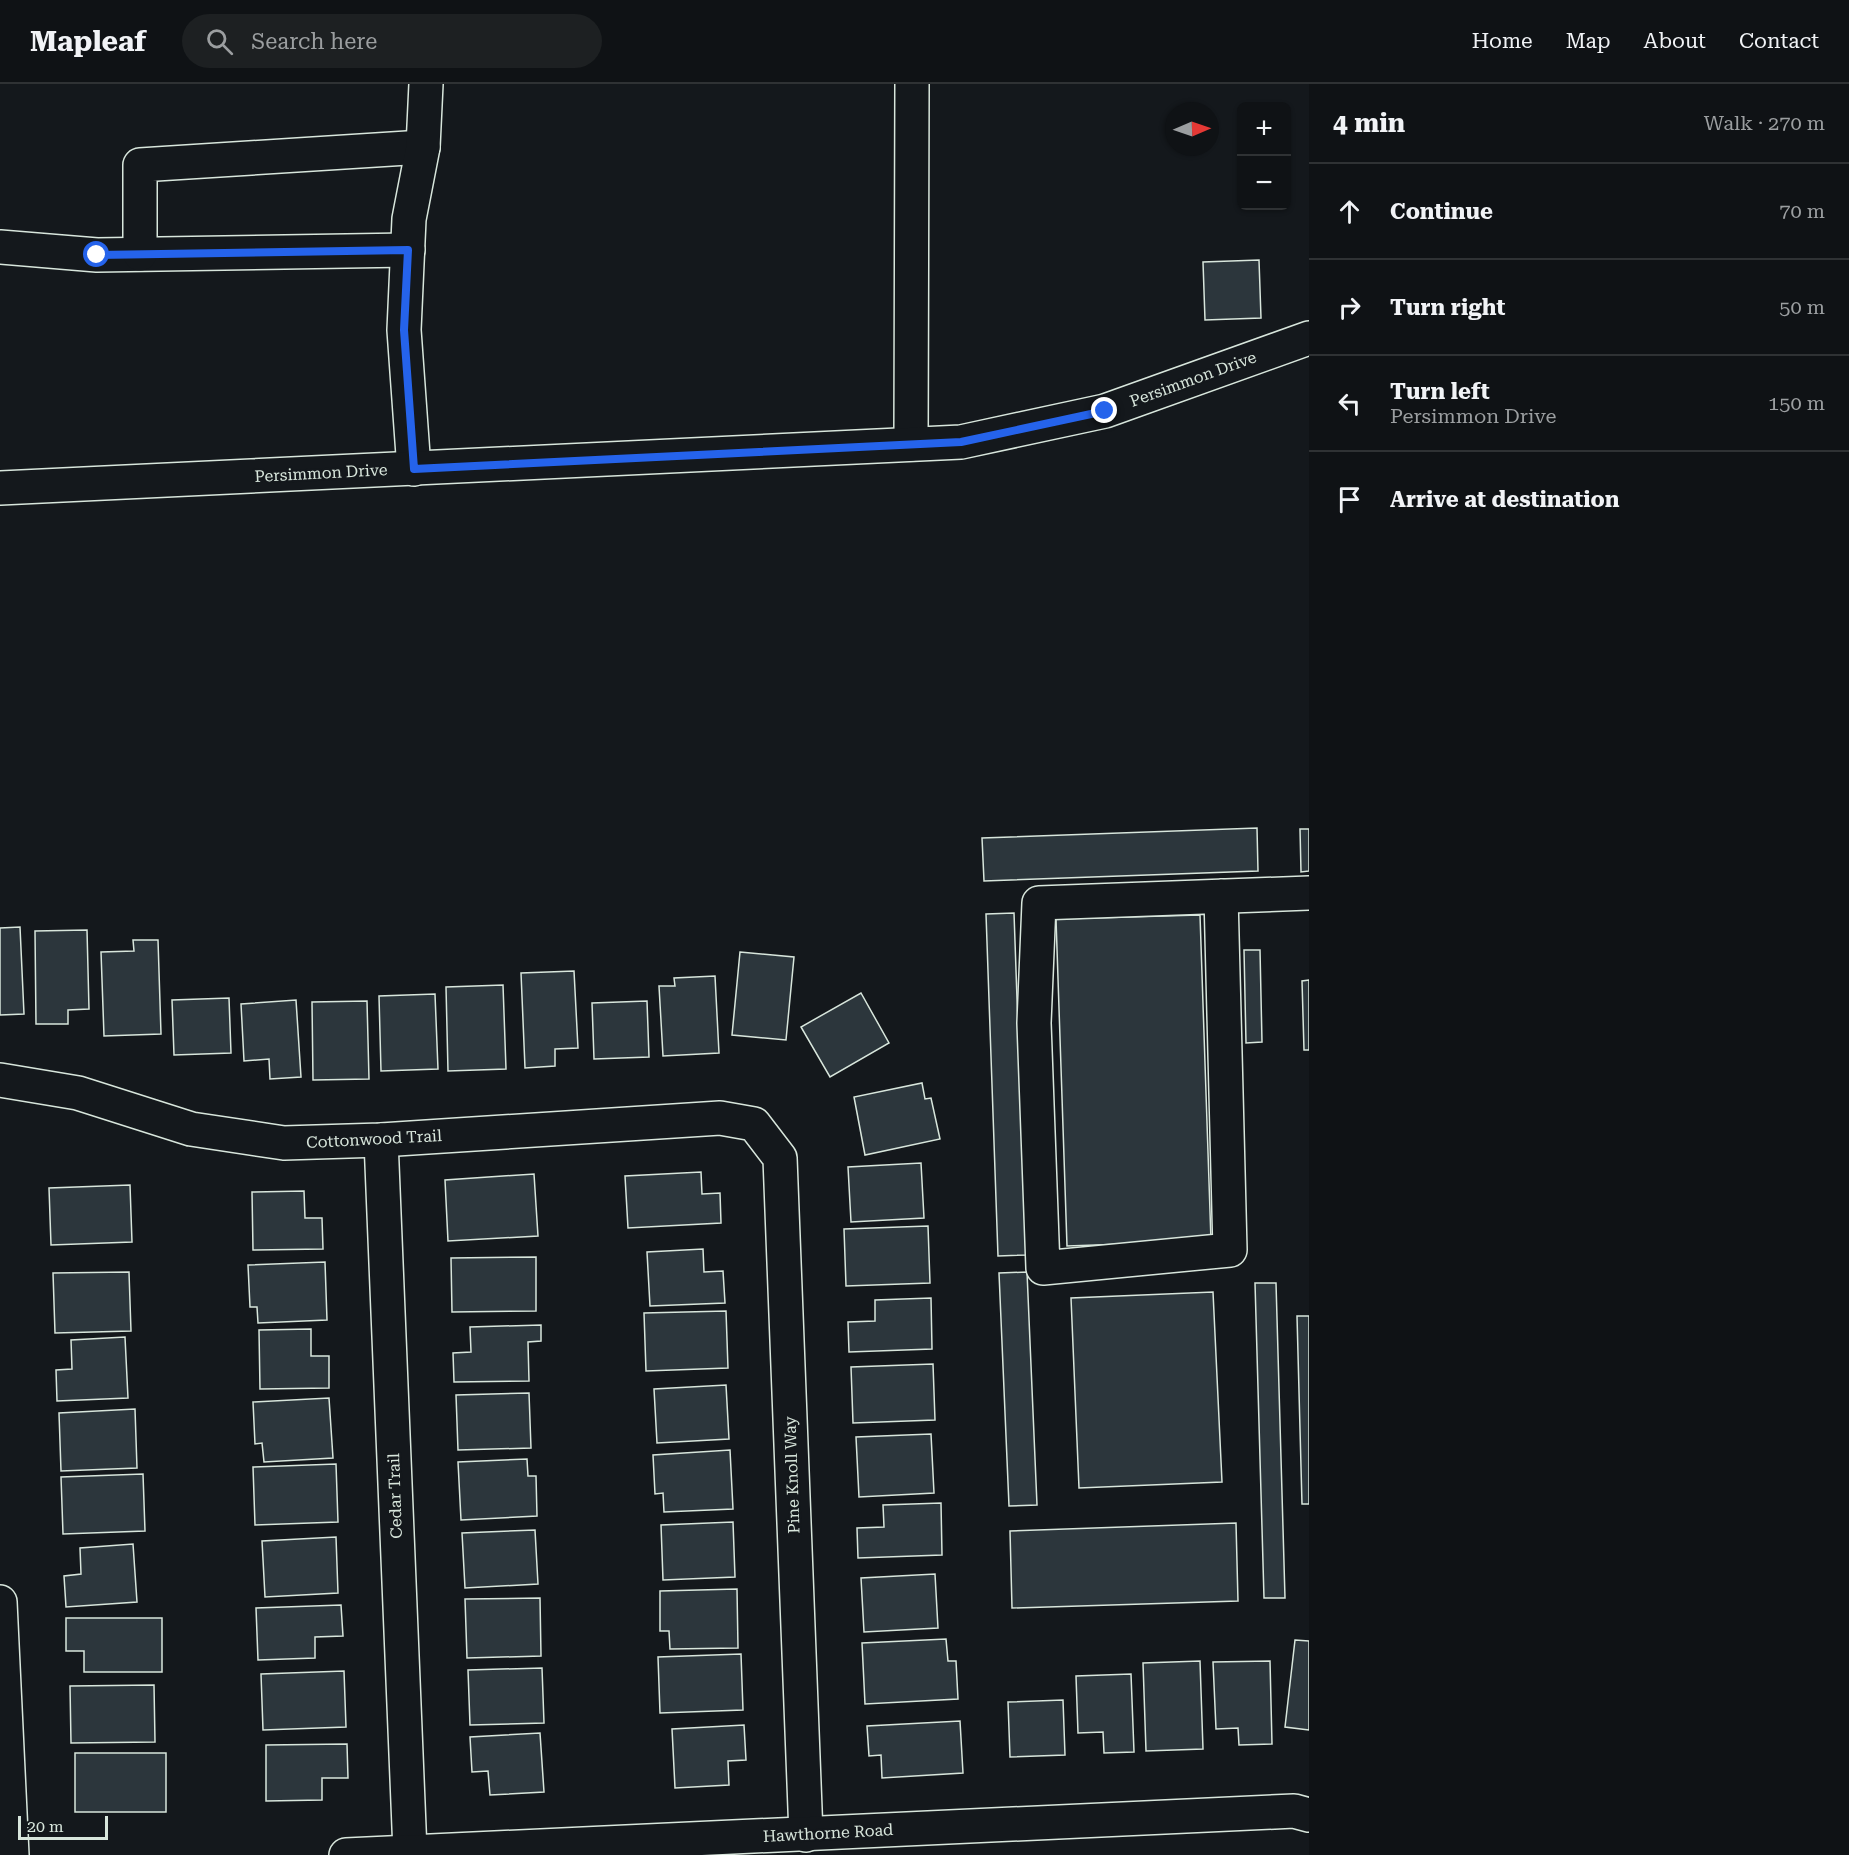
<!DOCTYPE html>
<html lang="en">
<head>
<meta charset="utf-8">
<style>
  body { margin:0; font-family:"Roboto Serif",serif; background:#1d2022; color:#f1f3f6 }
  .controls { position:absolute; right:18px; top:18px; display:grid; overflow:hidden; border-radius:9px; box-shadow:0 2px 4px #0004 }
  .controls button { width:54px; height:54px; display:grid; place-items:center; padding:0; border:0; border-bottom:2px solid #2f3234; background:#0f1215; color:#f1f3f6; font:30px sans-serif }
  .compass { position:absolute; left:1165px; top:18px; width:54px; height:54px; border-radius:50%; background:#0f1215; box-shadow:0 2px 4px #0004; rotate:88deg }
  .scale { position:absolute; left:18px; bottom:15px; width:90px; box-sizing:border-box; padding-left:6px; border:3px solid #d8e6dc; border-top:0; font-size:16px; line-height:21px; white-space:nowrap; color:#d8e6dc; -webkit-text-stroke:4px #14181c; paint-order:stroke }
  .stop { position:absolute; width:18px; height:18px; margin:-14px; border:4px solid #2563eb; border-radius:50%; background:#fff }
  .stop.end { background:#2563eb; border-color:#fff; box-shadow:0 2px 6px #0008 }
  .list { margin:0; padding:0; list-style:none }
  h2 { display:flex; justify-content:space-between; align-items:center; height:78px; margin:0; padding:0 24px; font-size:26px }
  h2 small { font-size:20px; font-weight:400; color:#9b9ea0 }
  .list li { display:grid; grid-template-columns:39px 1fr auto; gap:18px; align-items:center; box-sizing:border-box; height:96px; padding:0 24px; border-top:2px solid #2f3234 }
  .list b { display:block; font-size:22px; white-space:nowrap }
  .list p { margin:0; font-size:20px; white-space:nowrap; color:#9b9ea0 }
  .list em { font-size:20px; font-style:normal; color:#9b9ea0 }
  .icon { flex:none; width:33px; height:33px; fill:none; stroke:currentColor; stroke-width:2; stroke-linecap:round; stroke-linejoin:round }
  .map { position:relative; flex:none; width:1309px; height:1771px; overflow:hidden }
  header { display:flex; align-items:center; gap:36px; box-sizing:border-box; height:84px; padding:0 30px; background:#0f1215; border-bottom:2px solid #2f3234 }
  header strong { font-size:28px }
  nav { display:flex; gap:33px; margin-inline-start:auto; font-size:21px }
  .search { width:420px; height:54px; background:#1d2022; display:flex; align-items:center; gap:15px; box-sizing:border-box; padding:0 21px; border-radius:33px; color:#9b9ea0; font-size:22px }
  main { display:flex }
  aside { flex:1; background:#0f1215 }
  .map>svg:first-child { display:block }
</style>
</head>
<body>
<header>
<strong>Mapleaf</strong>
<div class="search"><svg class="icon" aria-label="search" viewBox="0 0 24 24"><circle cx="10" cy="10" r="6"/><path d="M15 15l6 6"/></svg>Search here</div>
<nav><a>Home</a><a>Map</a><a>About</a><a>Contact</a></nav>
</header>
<main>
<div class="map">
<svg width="1309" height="1771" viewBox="0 0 1309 1771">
  <rect width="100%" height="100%" fill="#14181c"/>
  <g fill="#2c363c" stroke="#d8e6dc" stroke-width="1.5">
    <path d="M1259 176 1261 234 1205 236 1203 178Z"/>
    <path d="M1257 744 1258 787 984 797 982 754Z"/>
    <path d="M1300 745H1309V787L1301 788Z"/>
    <path d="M1014 829 1026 1171 998 1172 986 830Z"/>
    <path d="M1200 831 1211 1157 1067 1162 1056 835Z"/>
    <path d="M20 843 24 930 0 931V844Z"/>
    <path d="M87 846 89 925 68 926V940H36L35 847Z"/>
    <path d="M133 856H158L161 950 104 952 101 868 134 867Z"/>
    <path d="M1244 866H1260L1262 958 1246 959Z"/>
    <path d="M740 868 794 873 786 956 732 951Z"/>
    <path d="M574 887 578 964 555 965V982L525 984 521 889Z"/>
    <path d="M715 892 719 969 663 972 659 902H675L674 894Z"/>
    <path d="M1309 896V966H1304L1302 897Z"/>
    <path d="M503 901 506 985 448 987 446 903Z"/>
    <path d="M861 909 889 959 830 993 801 943Z"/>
    <path d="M435 910 438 985 381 987 379 912Z"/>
    <path d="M229 914 231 969 174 971 172 916Z"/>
    <path d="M296 916 301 993 270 995 269 975 244 977 241 920Z"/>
    <path d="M367 917 369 995 313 996 312 918Z"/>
    <path d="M647 917 649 973 594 975 592 919Z"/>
    <path d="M922 999 925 1015 931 1014 940 1055 865 1071 854 1013Z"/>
    <path d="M921 1079 924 1134 851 1138 848 1083Z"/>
    <path d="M701 1088 702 1110 720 1109 721 1139 628 1144 625 1092Z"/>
    <path d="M534 1090 538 1152 448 1157 445 1096Z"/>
    <path d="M130 1101 132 1158 51 1161 49 1104Z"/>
    <path d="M304 1107 305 1134H322L323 1165 253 1166 252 1108Z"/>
    <path d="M928 1142 930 1199 846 1202 844 1145Z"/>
    <path d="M703 1165 704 1188 723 1187 725 1219 650 1222 647 1168Z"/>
    <path d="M536 1173V1227L452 1228 451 1174Z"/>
    <path d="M325 1178 327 1236 258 1239 257 1223H250L248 1181Z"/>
    <path d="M129 1188 131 1247 55 1249 53 1189Z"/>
    <path d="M1027 1188 1037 1421 1009 1422 999 1189Z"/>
    <path d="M1255 1199H1276L1285 1514H1264Z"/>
    <path d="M1213 1208 1222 1398 1079 1404 1071 1214Z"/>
    <path d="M931 1214 932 1265 849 1268 848 1238 875 1237V1216Z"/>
    <path d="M726 1227 728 1284 646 1287 644 1229Z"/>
    <path d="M1297 1232H1309V1420H1302Z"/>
    <path d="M541 1241V1257L528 1258 529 1297 454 1298 453 1269 471 1268 470 1243Z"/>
    <path d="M311 1245V1272H329V1304L260 1305 259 1246Z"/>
    <path d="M125 1253 128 1314 57 1317 56 1286 72 1285 71 1256Z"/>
    <path d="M933 1280 935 1336 853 1339 851 1283Z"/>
    <path d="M726 1301 729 1355 657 1359 654 1305Z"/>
    <path d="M529 1309 531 1364 458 1366 456 1311Z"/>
    <path d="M329 1314 333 1374 264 1378 262 1359 255 1360 253 1318Z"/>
    <path d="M135 1325 137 1384 61 1387 59 1329Z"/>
    <path d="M931 1350 934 1409 859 1413 856 1353Z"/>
    <path d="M730 1366 733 1425 664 1428 663 1409 655 1410 653 1371Z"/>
    <path d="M527 1375 528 1392H536L537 1432 461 1436 458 1378Z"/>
    <path d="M336 1380 338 1438 255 1441 253 1383Z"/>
    <path d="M143 1390 145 1447 63 1450 61 1393Z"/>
    <path d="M941 1419 942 1471 858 1474 857 1444 884 1443 883 1421Z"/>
    <path d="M733 1438 735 1493 663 1496 661 1441Z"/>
    <path d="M1236 1439 1238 1517 1012 1524 1010 1447Z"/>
    <path d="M535 1446 538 1500 465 1504 462 1449Z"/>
    <path d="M336 1453 338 1509 265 1513 262 1457Z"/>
    <path d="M133 1460 137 1518 66 1523 64 1492 81 1490 80 1464Z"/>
    <path d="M935 1490 938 1544 864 1548 861 1494Z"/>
    <path d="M737 1505 738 1564 670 1565 669 1547H660V1507Z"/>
    <path d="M540 1514 541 1572 467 1574 465 1515Z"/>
    <path d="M341 1521 343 1552 315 1553V1574L258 1576 256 1524Z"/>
    <path d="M66 1534H162V1588H84V1567H66Z"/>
    <path d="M946 1555 948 1577H956L958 1615 865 1620 862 1559Z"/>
    <path d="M1295 1556 1309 1557V1646L1285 1643Z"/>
    <path d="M741 1570 743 1626 660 1629 658 1573Z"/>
    <path d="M1200 1577 1203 1665 1146 1667 1143 1579Z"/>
    <path d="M1270 1577 1272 1660 1239 1661 1238 1644 1216 1645 1213 1578Z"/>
    <path d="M542 1584 544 1639 470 1641 468 1586Z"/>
    <path d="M344 1587 346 1643 263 1646 261 1590Z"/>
    <path d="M1131 1590 1134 1668 1104 1669 1103 1648 1078 1649 1076 1592Z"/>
    <path d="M154 1601 155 1658 71 1659 70 1602Z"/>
    <path d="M1063 1616 1065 1671 1010 1673 1008 1618Z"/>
    <path d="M960 1637 963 1689 882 1694 881 1671 869 1672 867 1642Z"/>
    <path d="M744 1641 746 1676 728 1677 729 1701 675 1704 672 1645Z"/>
    <path d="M540 1649 544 1708 490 1711 488 1687 472 1688 470 1653Z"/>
    <path d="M347 1660 348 1694H322V1716L266 1717V1661Z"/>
    <rect x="75" y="1669" width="91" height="59"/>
  </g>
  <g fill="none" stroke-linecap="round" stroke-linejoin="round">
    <defs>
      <g id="minor">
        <path d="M0 163 97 171 408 166"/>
        <path d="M140 170V81L423 63"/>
        <path d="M911 360 912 0"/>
        <path d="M414 385 404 246 409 135 423 63 426 0"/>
        <path d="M0 404 961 358 1105 327 1309 254"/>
        <path d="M1221 812 1230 1166 1043 1184 1034 939 1039 819 1309 809"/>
        <path d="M0 996 78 1009 191 1045 284 1059 381 1056 720 1034 754 1040 780 1074 806 1751"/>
        <path d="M381 1056 410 1768"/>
        <path d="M0 1518 12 1771"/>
        <path d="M346 1771 1294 1727 1309 1731"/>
      </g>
    </defs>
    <use href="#minor" stroke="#d8e6dc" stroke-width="36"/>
    <use href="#minor" stroke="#14181c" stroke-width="33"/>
  </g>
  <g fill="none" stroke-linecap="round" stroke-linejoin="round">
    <path stroke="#2563eb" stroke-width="8" d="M97 171 408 166 404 246 414 385 961 358 1105 327"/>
  </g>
  <g text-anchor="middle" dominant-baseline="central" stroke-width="4.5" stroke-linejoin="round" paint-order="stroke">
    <g font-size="16" fill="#d8e6dc" stroke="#14181c">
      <text transform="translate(1193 295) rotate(-20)">Persimmon Drive</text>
      <text transform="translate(321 389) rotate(-3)">Persimmon Drive</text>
      <text transform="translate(374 1055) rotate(-3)">Cottonwood Trail</text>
      <text transform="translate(792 1391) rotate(-92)">Pine Knoll Way</text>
      <text transform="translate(395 1412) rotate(-92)">Cedar Trail</text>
      <text transform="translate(828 1749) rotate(-3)">Hawthorne Road</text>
    </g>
  </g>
</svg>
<div class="controls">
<button>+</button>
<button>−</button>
</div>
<svg class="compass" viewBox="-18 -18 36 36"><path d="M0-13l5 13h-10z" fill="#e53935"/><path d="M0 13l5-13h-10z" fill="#9b9ea0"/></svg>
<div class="scale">20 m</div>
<div class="stop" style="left:97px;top:171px"></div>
<div class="stop end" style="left:1105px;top:327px"></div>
</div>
<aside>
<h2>4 min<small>Walk · 270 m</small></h2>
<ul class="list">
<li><svg class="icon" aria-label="ahead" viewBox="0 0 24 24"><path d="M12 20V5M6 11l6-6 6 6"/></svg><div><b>Continue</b></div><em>70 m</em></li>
<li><svg class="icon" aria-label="right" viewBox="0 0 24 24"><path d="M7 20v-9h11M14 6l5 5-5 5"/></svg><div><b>Turn right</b></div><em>50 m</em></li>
<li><svg class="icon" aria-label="left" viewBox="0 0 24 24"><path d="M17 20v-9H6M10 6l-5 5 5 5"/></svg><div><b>Turn left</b><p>Persimmon Drive</p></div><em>150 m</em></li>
<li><svg class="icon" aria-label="arrive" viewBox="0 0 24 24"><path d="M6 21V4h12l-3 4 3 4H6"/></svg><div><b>Arrive at destination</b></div></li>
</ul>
</aside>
</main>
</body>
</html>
